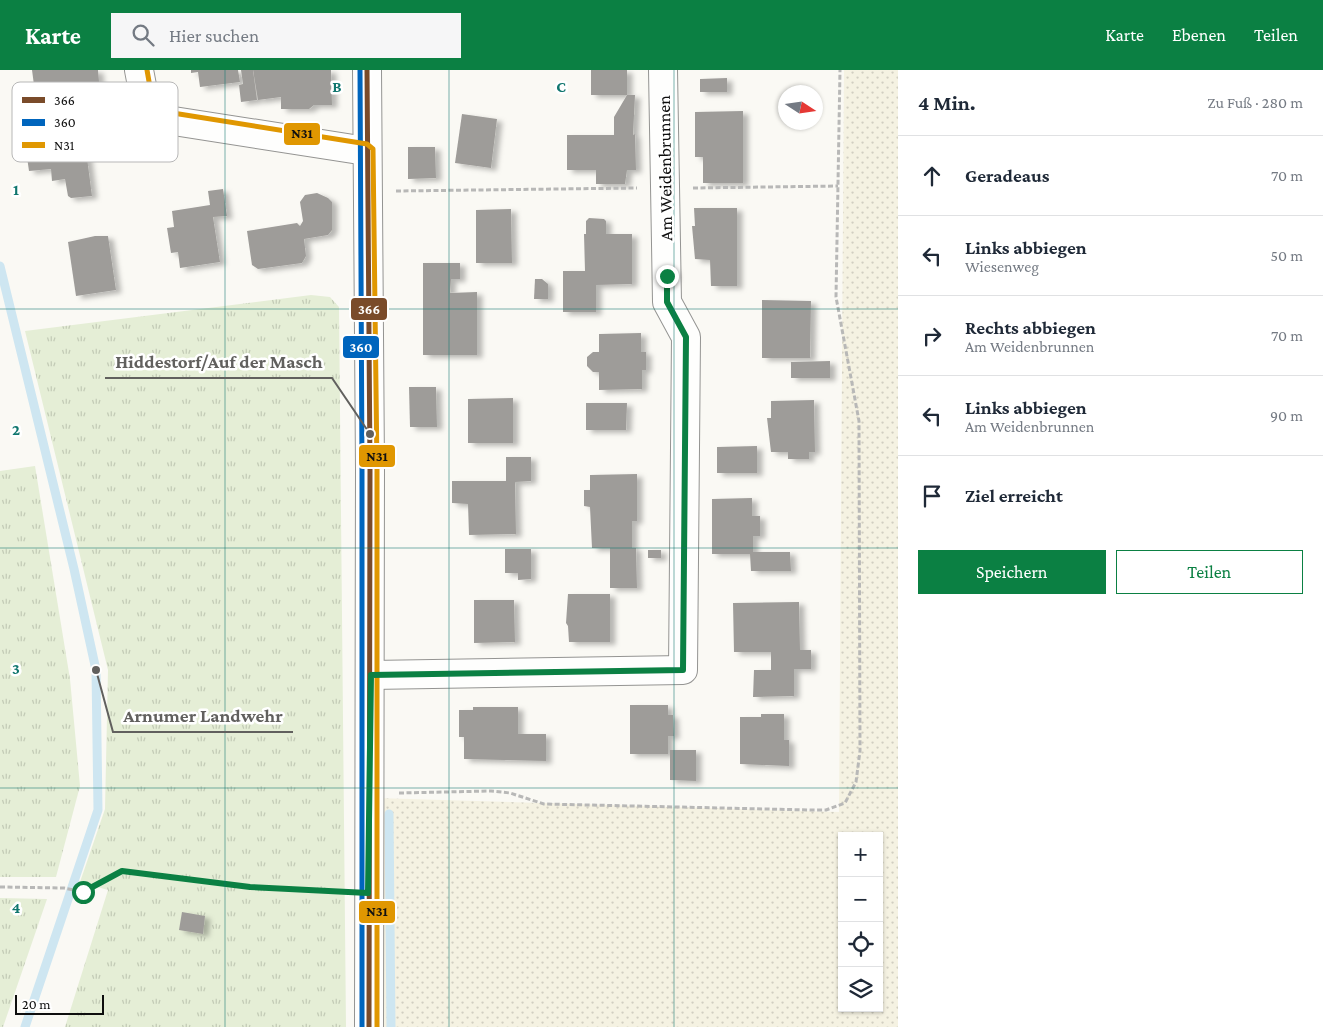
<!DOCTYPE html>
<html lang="de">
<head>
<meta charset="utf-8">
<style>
  body { margin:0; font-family:"Crimson Pro",serif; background:#f6f6f7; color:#1f2937 }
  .controls { position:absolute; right:15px; bottom:15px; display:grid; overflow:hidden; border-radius:0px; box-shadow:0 1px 4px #0004 }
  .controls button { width:45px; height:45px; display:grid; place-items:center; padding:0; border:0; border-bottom:1px solid #e0e1e3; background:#fff; color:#1f2937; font:25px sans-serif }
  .compass { position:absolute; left:778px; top:15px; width:45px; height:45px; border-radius:50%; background:#fff; box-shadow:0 1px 4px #0004; rotate:102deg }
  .scale { position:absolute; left:15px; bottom:12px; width:89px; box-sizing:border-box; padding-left:5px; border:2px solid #0e0e0e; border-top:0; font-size:14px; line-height:18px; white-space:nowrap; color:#0e0e0e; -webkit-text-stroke:4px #fff; paint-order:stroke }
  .stop { position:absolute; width:15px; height:15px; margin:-11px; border:4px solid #0b8043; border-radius:50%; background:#fff }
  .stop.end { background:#0b8043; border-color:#fff; box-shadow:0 1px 5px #0008 }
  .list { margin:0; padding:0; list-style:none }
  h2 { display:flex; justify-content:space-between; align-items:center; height:65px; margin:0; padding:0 20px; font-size:21px }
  h2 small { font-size:16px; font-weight:400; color:#747a83 }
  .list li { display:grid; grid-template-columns:32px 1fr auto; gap:15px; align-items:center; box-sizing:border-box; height:80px; padding:0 20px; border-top:1px solid #e0e1e3 }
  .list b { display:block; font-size:19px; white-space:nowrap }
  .list p { margin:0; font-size:16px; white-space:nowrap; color:#747a83 }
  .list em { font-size:16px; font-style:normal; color:#747a83 }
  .actions { display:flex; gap:10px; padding:15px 20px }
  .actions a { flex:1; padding:11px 0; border:1px solid #0b8043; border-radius:0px; text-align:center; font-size:18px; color:#0b8043 }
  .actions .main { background:#0b8043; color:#fff }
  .icon { flex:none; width:28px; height:28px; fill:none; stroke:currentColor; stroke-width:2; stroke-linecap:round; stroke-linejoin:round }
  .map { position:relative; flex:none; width:898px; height:957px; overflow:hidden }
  header { display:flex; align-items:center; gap:30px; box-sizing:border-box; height:70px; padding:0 25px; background:#0b8043; color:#fff }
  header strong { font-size:24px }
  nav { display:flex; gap:28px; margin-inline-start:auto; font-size:18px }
  .search { width:350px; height:45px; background:#f6f6f7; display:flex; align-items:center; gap:12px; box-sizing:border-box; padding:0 18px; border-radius:0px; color:#747a83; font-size:19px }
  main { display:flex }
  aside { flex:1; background:#fff }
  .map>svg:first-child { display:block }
</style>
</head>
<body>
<header>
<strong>Karte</strong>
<div class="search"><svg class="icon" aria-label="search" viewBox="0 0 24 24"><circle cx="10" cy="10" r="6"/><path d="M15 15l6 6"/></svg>Hier suchen</div>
<nav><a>Karte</a><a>Ebenen</a><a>Teilen</a></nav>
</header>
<main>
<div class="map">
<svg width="898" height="957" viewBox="0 0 898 957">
  <defs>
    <pattern id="farmland-dots" width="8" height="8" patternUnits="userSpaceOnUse" patternTransform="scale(1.25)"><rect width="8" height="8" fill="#f5f2e2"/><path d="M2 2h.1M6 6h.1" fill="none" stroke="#d1cec1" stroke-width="1.8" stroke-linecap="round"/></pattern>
    <pattern id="grass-tufts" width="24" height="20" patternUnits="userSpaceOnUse" patternTransform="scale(1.25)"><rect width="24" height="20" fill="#e5eed6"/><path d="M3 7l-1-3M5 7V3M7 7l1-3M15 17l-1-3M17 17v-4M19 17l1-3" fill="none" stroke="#c3cbb6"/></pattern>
    <filter id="shadow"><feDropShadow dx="5.5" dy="3" stdDeviation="2.5" flood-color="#0004"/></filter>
  </defs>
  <rect width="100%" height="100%" fill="#faf9f4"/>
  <path fill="url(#farmland-dots)" fill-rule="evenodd" d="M844 0H898V957H378L376 728 839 742ZM842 766H879V938H842Z"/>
  <g fill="url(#grass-tufts)">
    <path d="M311 225 330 227 339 237 346 957H65L108 820 80 812 105 739 108 600 25 261Z"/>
    <path d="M35 396 70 609 80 716 56 807H0V401Z"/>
    <path d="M0 828 47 829 3 957H0Z"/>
  </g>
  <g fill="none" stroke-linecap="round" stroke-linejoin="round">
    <g stroke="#cee6f1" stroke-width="9">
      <path d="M0 196 74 499 96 600 98 740 25 957"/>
      <path d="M389 744 391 957"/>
    </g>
  </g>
  <g fill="#9e9c99" filter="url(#shadow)">
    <path d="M32 0H98L101 35 106 34 108 50 119 49 122 73 89 77 87 65 74 66 73 53 64 54 67 82 86 80 92 126 71 128 68 126 65 109 52 111 51 99 29 101 27 87 46 85 38 39 51 38 48 14 34 15Z"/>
    <path d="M191 0H238L240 12 200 17 198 2 191 3Z"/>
    <path d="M241 0H253L257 30 241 32 239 15 243 14Z"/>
    <path d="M253 0H331L332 35H314L309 39H281V27L258 30Z"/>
    <rect x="591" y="0" width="36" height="25"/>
    <path d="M727 8V22H700V9Z"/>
    <path d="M627 25H635L633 65 635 64 636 100H627L625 114H596V100H567V65H614V47Z"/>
    <path d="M743 41V113H703V87H695V42Z"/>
    <path d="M462 44 497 49 491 98 455 93Z"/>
    <path d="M408 77H435L436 108 408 109Z"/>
    <path d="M223 119 227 146 213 147 220 192 180 198 178 182 171 183 167 158 174 157 172 141 210 135 208 121Z"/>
    <path d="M317 123 328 128 332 132V160L328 165 304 169 306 186 302 193 258 199 252 195 247 161 297 153 300 156 303 151 300 132 305 125Z"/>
    <path d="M694 138H737V216H711L710 190 695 189 692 156H695Z"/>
    <path d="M511 139 512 193H476V140Z"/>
    <path d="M589 148 604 149 606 151V164H632V214L596 215V242H563V201H585L584 164H586V151Z"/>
    <path d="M95 166H108L116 220 76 226 68 172Z"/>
    <path d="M423 193H460V209H451L450 223 477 222V285H423Z"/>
    <path d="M535 209H542L548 214V229H534Z"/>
    <path d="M762 230 811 231 810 288H762Z"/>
    <path d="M641 263V282H646V300H642V319L599 320V302H593L587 296V287L593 282H599V264Z"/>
    <path d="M830 291V308H791V292Z"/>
    <path d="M409 317H436L437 357H410Z"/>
    <path d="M513 328V373H468V329Z"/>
    <path d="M814 330 815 382H809V389H788V382H771L767 348H771V331Z"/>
    <path d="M586 333H627L626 360H586Z"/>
    <path d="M757 376V403H717V377Z"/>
    <path d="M506 387H531V411L515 412 516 464 469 465 468 434 452 433V411H506Z"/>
    <path d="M637 404V451H632V478H636L637 518H610V478H592L590 437 584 436V420H590V405Z"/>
    <path d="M752 428V446H760V466H753V482H790L791 501H751L750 484H712V429Z"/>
    <path d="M505 479H531V509L518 510V503H505Z"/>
    <rect x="648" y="480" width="13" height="8"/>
    <path d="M568 524H610V572H569L568 556 566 553Z"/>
    <path d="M474 530H514L515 572 474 573Z"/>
    <path d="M799 532 800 580H811V599H794V626L753 627 754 600H771V582H734L733 533Z"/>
    <path d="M630 635H668V645H673L674 666H668V684H630Z"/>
    <path d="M473 637H518V664H546V691L464 689V667H459V640H473Z"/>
    <path d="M761 644H784V670H789V696L740 694V647H761Z"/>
    <path d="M670 680H696V711L670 710Z"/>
    <path d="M182 842 205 846 203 864 179 860Z"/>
  </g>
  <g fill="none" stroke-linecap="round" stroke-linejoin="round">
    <defs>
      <g id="minor">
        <path d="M139 0 148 47 366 81"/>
        <path d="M367 0 370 398 369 957"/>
        <path d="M371 605 683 600 686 267 667 232 663 0"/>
      </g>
    </defs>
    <use href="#minor" stroke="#949492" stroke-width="30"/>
    <g stroke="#b8b8b7" stroke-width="3" stroke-dasharray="5 2.5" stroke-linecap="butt">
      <path d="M693 118 838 116"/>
      <path d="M396 121 637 118"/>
      <path d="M399 723 491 721 510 723 544 734 810 740H826L845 733 856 712 860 681 859 351 836 227 840 0"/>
      <path d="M0 817 64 818 83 822 122 801 250 817 340 821"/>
    </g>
    <use href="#minor" stroke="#fefefd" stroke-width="28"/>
    <defs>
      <path id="bus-1" d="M367 0 370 398 369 957"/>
      <path id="bus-2" d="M360 0 362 398V957"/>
      <path id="bus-3" d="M147 0 154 40 367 74 373 79 377 398V957"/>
    </defs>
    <use href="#bus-1" stroke="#fff" stroke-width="9"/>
    <use href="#bus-2" stroke="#fff" stroke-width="9"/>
    <use href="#bus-3" stroke="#fff" stroke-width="9"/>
    <use href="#bus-1" stroke="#7a4b2a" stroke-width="5"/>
    <use href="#bus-2" stroke="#0065bd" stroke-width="5"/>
    <use href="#bus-3" stroke="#e09701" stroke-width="5"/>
  </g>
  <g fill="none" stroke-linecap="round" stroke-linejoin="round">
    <path stroke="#0b8043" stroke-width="6" d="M83 822 122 801 250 817 368 823 371 605 683 600 686 267 667 232V206"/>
  </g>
  <path fill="none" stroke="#0f766e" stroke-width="1" stroke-opacity="0.55" d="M225 0V957M449 0V957M674 0V957M0 239H898M0 478H898M0 718H898"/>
  <g text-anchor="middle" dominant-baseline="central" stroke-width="5" stroke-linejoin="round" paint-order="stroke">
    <g font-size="18" fill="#0e0e0e" stroke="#fff">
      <text transform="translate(665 98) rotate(-91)">Am Weidenbrunnen</text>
    </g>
  </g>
  <rect x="12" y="12" width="166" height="80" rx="8" fill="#fff" stroke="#b7b7b7" stroke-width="1"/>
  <rect x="22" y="27" width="23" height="6" fill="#7a4b2a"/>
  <rect x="22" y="49" width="23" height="7" fill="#0065bd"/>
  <rect x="22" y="72" width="23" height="6" fill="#e09701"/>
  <g font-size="14" fill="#0e0e0e">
    <text x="54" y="35">366</text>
    <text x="54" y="57">360</text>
    <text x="54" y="80">N31</text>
  </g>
  <g font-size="16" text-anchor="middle" font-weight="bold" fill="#0f766e" stroke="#fff" stroke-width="5" stroke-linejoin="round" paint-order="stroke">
    <text x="337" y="22">B</text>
    <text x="561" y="22">C</text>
    <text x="16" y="125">1</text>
    <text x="16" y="365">2</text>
    <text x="16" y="604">3</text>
    <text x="16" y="843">4</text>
  </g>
  <path fill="none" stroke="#61605e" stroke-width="2" d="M370 364L332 308H105M96 600L113 662H293"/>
  <g fill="#61605e" stroke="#fff" stroke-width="2">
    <circle cx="370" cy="364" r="5"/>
    <circle cx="96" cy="600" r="5"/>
  </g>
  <g font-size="19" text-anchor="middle" font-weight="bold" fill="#61605e" stroke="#fff" stroke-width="5" stroke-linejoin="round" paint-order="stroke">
    <text x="219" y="298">Hiddestorf/Auf der Masch</text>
    <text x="203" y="652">Arnumer Landwehr</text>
  </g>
  <g stroke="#fff" stroke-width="2">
    <rect x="283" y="52" width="38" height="24" rx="5" fill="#e09701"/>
    <rect x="350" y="227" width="38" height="24" rx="5" fill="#7a4b2a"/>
    <rect x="342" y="265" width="38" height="24" rx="5" fill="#0065bd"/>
    <rect x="358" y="374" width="38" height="24" rx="5" fill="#e09701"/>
    <rect x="358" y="830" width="38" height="24" rx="5" fill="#e09701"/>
  </g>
  <g font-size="14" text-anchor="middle" font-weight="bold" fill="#fff">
    <text x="369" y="244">366</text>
    <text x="361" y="282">360</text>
  </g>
  <g font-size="14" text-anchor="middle" font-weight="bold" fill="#111">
    <text x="302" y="68">N31</text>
    <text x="377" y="391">N31</text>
    <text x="377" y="846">N31</text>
  </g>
</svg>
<div class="controls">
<button>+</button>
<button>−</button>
<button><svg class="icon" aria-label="locate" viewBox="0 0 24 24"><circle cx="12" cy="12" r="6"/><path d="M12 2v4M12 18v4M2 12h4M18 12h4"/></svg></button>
<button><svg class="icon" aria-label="layers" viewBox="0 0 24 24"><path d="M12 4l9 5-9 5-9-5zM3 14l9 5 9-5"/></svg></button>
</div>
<svg class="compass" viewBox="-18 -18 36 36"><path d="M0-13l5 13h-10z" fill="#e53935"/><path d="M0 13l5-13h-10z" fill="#747a83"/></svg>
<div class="scale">20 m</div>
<div class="stop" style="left:83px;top:822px"></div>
<div class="stop end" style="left:667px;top:206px"></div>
</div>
<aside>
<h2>4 Min.<small>Zu Fuß · 280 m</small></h2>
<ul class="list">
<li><svg class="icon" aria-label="ahead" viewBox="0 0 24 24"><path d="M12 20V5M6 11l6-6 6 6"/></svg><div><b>Geradeaus</b></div><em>70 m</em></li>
<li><svg class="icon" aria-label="left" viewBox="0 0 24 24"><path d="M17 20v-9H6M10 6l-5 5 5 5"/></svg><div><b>Links abbiegen</b><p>Wiesenweg</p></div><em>50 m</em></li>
<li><svg class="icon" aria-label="right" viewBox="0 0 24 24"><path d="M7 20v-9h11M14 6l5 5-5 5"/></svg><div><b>Rechts abbiegen</b><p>Am Weidenbrunnen</p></div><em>70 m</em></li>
<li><svg class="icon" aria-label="left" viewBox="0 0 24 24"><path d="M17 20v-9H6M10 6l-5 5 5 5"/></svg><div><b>Links abbiegen</b><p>Am Weidenbrunnen</p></div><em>90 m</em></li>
<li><svg class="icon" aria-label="arrive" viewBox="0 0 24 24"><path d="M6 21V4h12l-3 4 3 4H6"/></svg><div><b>Ziel erreicht</b></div></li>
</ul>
<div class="actions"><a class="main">Speichern</a><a>Teilen</a></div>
</aside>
</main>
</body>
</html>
